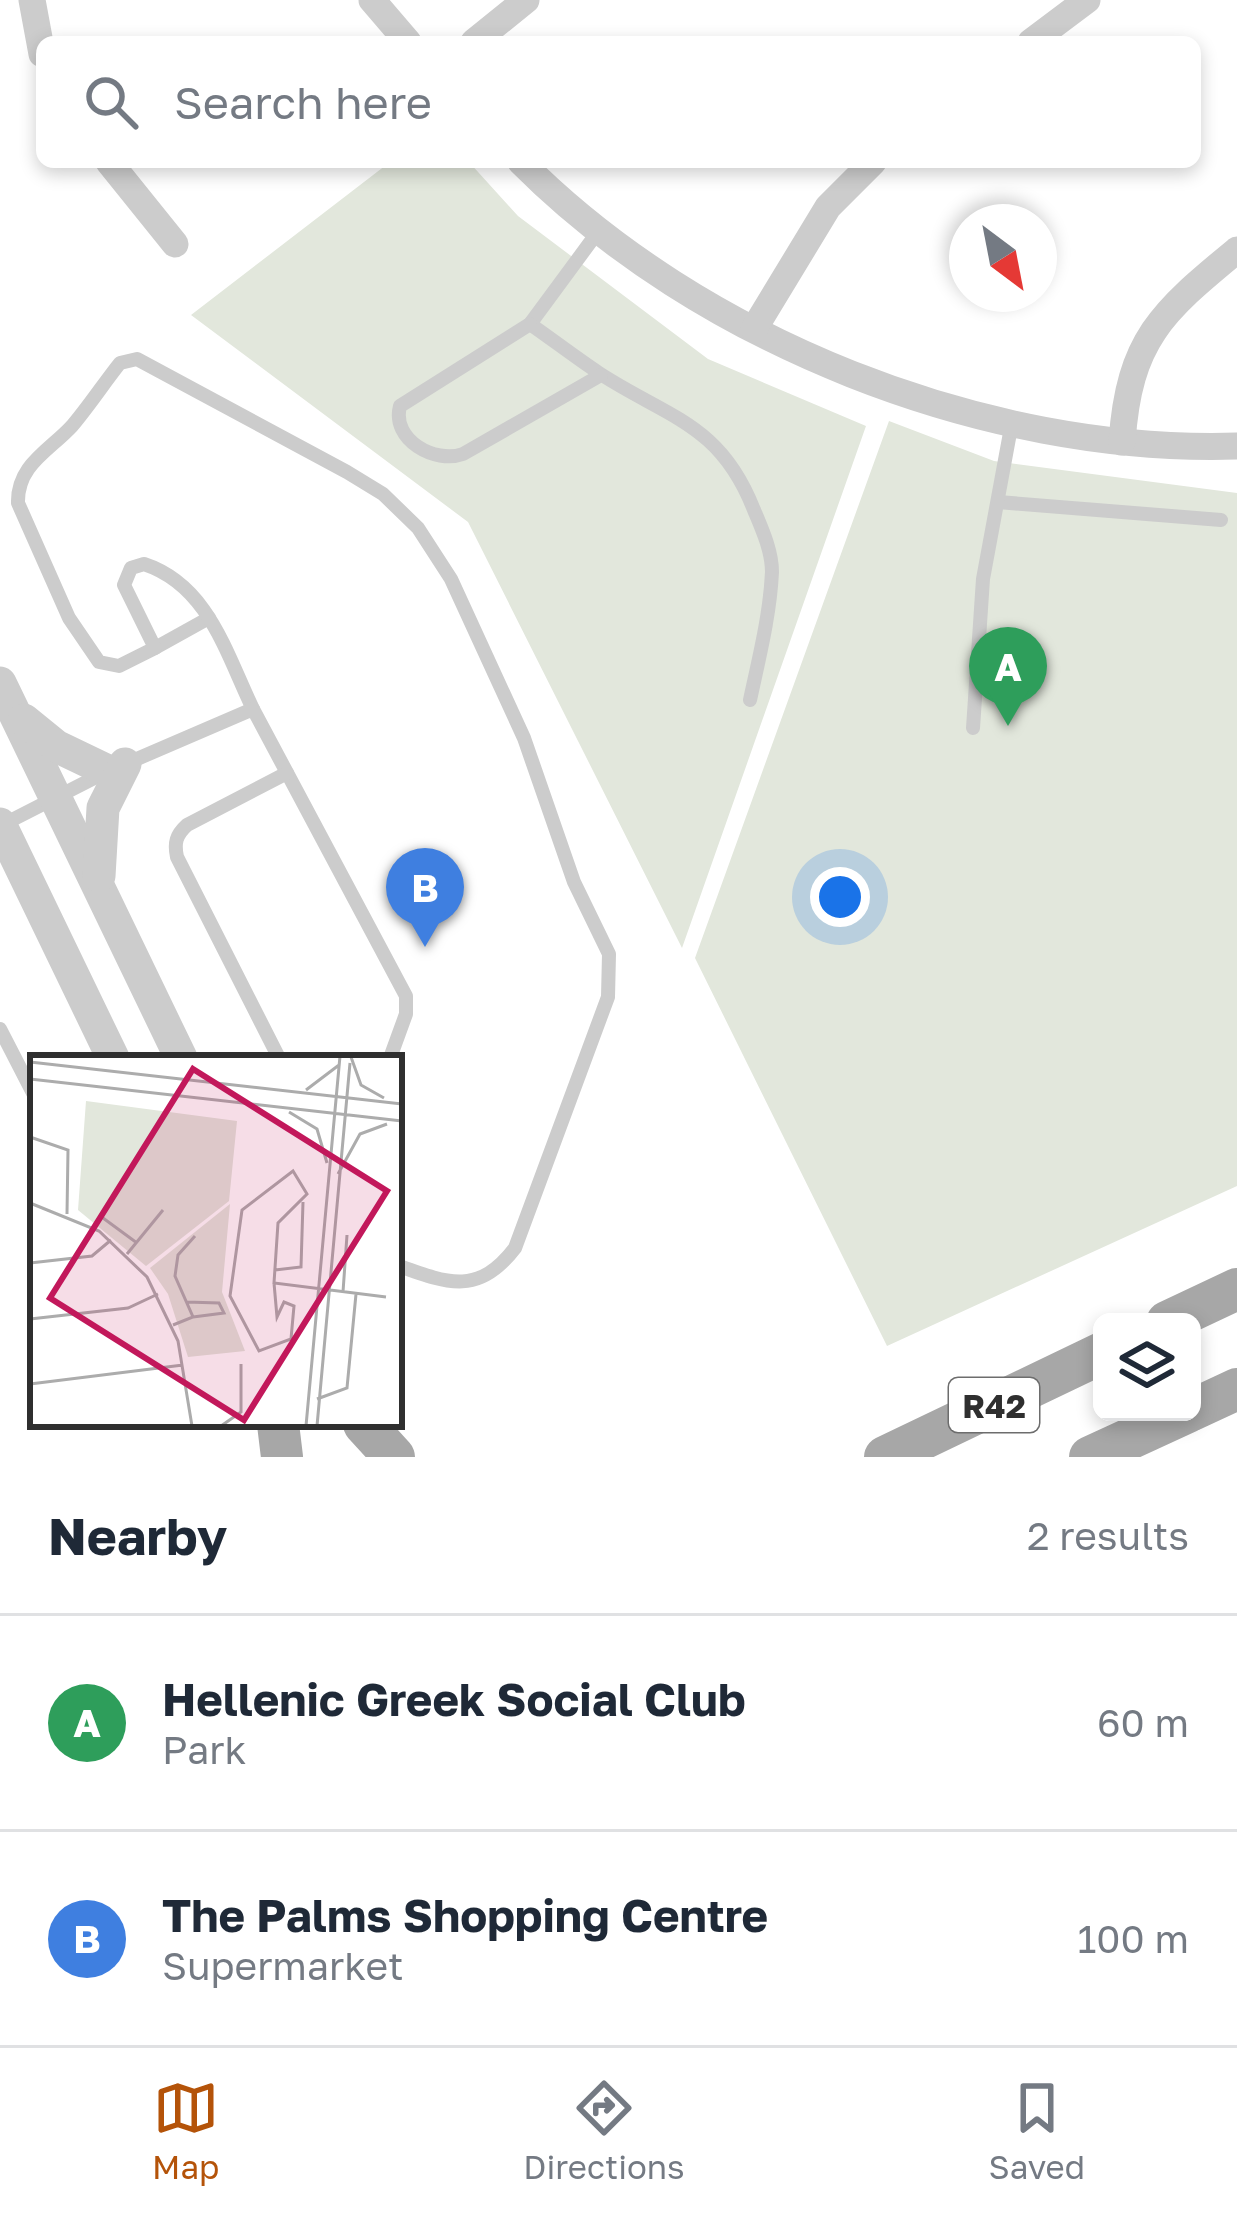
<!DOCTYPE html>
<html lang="en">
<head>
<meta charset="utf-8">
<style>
  body { margin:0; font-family:"Golos Text",sans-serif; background:#f6f6f7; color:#1f2937 }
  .controls { position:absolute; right:36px; bottom:36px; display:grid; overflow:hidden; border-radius:18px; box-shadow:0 6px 18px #0003 }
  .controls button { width:108px; height:108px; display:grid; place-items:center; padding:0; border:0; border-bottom:3px solid #e0e1e3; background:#fff; color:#1f2937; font:60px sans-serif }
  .compass { position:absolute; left:949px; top:204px; width:108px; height:108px; border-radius:50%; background:#fff; box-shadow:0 6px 18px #0003; rotate:148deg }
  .you { position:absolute; left:840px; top:897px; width:42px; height:42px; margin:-30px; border:9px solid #fff; border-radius:50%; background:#1a73e8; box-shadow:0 0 0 18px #1a73e833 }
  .badge { display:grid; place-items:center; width:78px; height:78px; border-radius:50%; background:#b45309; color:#fff; font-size:39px; font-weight:700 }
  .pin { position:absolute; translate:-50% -99px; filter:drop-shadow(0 3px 6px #0008) }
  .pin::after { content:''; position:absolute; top:63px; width:42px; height:36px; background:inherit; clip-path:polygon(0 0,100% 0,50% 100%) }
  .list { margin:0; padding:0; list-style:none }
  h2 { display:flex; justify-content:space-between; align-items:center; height:156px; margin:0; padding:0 48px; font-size:51px }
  h2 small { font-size:39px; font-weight:400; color:#747a83 }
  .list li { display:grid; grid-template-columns:78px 1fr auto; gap:36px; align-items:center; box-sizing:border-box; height:216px; padding:0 48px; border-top:3px solid #e0e1e3 }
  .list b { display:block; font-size:45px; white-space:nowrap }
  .list p { margin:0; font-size:39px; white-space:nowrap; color:#747a83 }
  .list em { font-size:39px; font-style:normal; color:#747a83 }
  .icon { flex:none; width:66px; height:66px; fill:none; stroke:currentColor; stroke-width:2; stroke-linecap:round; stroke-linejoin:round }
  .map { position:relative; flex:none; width:1237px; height:1457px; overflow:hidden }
  .search { position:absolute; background:#fff; box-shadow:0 6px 18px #0003; left:36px; right:36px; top:36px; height:132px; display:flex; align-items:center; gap:30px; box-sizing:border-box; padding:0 42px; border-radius:18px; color:#747a83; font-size:45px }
  .sheet { height:588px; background:#fff }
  nav { display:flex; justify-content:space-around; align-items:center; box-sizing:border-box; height:168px; border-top:3px solid #e0e1e3; background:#fff; font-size:33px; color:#747a83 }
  nav a { display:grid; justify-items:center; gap:6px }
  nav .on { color:#b45309 }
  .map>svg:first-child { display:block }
</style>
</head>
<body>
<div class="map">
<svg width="1237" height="1457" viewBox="0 0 1237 1457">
  <rect width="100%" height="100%" fill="#fff"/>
  <g fill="#e2e7dc">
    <path d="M390 162H469L518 216 708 359 866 426 682 948 468 522 191 315Z"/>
    <path d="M889 421 994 461 1237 493V1186L887 1346 695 958Z"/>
  </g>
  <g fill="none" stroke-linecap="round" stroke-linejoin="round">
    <g stroke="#ccc" stroke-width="14">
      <path d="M600 229 530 324C553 340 575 357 599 373 668 418 720 423 754 510 762 529 772 551 772 572 770 615 759 658 750 700"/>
      <path d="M530 324 400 406C391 440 435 464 463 454L601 375"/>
      <path d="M998 502 1221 520"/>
      <path d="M155 648 209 618"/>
      <path d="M253 709C226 653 208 585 144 564L131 568 124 585 155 648 119 666 99 662 69 618 18 503C17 465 49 451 72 426 89 406 104 383 120 363L137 359 347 472 383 494 418 528 451 579 524 738 574 882 609 954 608 997 515 1248C479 1295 449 1284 399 1266"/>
      <path d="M973 728 983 579 1012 422"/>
      <path d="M123 765 253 709 406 996V1014L390 1058"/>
      <path d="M0 826 102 774"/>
      <path d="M0 1029 33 1093"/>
      <path d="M279 1058 177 857C174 843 176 835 187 825L287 773"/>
    </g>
    <g stroke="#ccc" stroke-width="27">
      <path d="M32 0 42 54"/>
      <path d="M372 0 408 42"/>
      <path d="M474 42 526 0"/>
      <path d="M1031 42 1087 0"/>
      <path d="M109 162 175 244"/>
      <path d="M521 162C699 341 985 454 1237 446"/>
      <path d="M754 329 828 207 873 162"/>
      <path d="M1122 442C1129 339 1162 312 1237 250"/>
    </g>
    <g stroke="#ccc" stroke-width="33">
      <path d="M0 683 181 1058"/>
      <path d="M24 720 56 746 108 771"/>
      <path d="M0 824 113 1058"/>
      <path d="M99 876 103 808 125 764"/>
    </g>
    <g stroke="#a7a7a7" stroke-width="42">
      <path d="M1167 1322 1237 1289"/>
      <path d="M1192 1410 1237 1389"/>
      <path d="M278 1424 282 1457"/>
      <path d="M364 1424 394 1457"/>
      <path d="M885 1457 1102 1353"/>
      <path d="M1090 1457 1188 1412"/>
    </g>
  </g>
  <g text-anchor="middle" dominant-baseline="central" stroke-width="12" stroke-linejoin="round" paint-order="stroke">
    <rect fill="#fff" stroke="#6d6d6d" stroke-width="3" x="949" y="1378" width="90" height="54" rx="9"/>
    <g font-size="33" font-weight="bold" fill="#2f2f2f">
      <text x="994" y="1405">R42</text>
    </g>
  </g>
  <g transform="translate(30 1055)">
    <rect width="372" height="372" fill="#fff"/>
    <path d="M56 46 207 66 199 146 116 211 48 155ZM200 149 192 237 215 296 158 302 138 239 120 213Z" fill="#e2e7dc"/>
    <path fill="none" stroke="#acacac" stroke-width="3" d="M321 2 331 30 354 43M0 7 372 49M0 24 372 66M276 35 309 10M259 57 287 74 297 108M0 82 38 95 37 159M308 119 330 79 357 69M0 148 69 176 117 222 148 286 162 371M73 163 107 188M97 199 133 155M0 208 62 201 81 185M245 215 271 212 273 147M244 228 247 262 254 247 264 251 261 284 229 296 200 241 212 155 263 116 277 139 248 168 244 228 356 242M313 237 317 180M156 247 189 248 194 258 163 262M0 264 98 253 128 239M143 270 163 262 145 221 148 200 165 181M0 329 153 310M287 344 317 333 326 239M191 371 211 357V309M276 371 310 1M287 371 320 8"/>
    <path fill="#c2185b" fill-opacity="0.15" stroke="#c2185b" stroke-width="6" d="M163 14 357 136 214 365 20 243Z"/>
    <rect width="372" height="372" fill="none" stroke="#2f2f2f" stroke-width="6"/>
  </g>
</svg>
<div class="controls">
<button><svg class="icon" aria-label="layers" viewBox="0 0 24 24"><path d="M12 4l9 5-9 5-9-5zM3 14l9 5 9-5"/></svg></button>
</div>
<svg class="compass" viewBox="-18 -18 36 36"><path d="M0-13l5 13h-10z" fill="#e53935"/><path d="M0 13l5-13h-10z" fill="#747a83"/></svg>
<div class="you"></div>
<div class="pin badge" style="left:1008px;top:726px;background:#2e9e5b">A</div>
<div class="pin badge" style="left:425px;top:947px;background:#3f7fe0">B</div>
<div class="search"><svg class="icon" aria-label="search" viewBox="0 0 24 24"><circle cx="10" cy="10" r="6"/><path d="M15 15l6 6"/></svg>Search here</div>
</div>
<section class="sheet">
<h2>Nearby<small>2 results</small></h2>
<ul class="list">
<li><span class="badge" style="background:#2e9e5b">A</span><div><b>Hellenic Greek Social Club</b><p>Park</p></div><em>60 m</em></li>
<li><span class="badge" style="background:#3f7fe0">B</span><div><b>The Palms Shopping Centre</b><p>Supermarket</p></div><em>100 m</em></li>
</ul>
</section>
<nav>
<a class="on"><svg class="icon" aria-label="map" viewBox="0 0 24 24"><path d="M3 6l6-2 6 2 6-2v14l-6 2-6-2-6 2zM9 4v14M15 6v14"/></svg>Map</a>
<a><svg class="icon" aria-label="directions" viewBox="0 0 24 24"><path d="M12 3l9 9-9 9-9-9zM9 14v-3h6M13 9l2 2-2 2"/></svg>Directions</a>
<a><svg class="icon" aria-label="saved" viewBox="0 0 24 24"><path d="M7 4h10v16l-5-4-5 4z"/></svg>Saved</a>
</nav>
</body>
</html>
